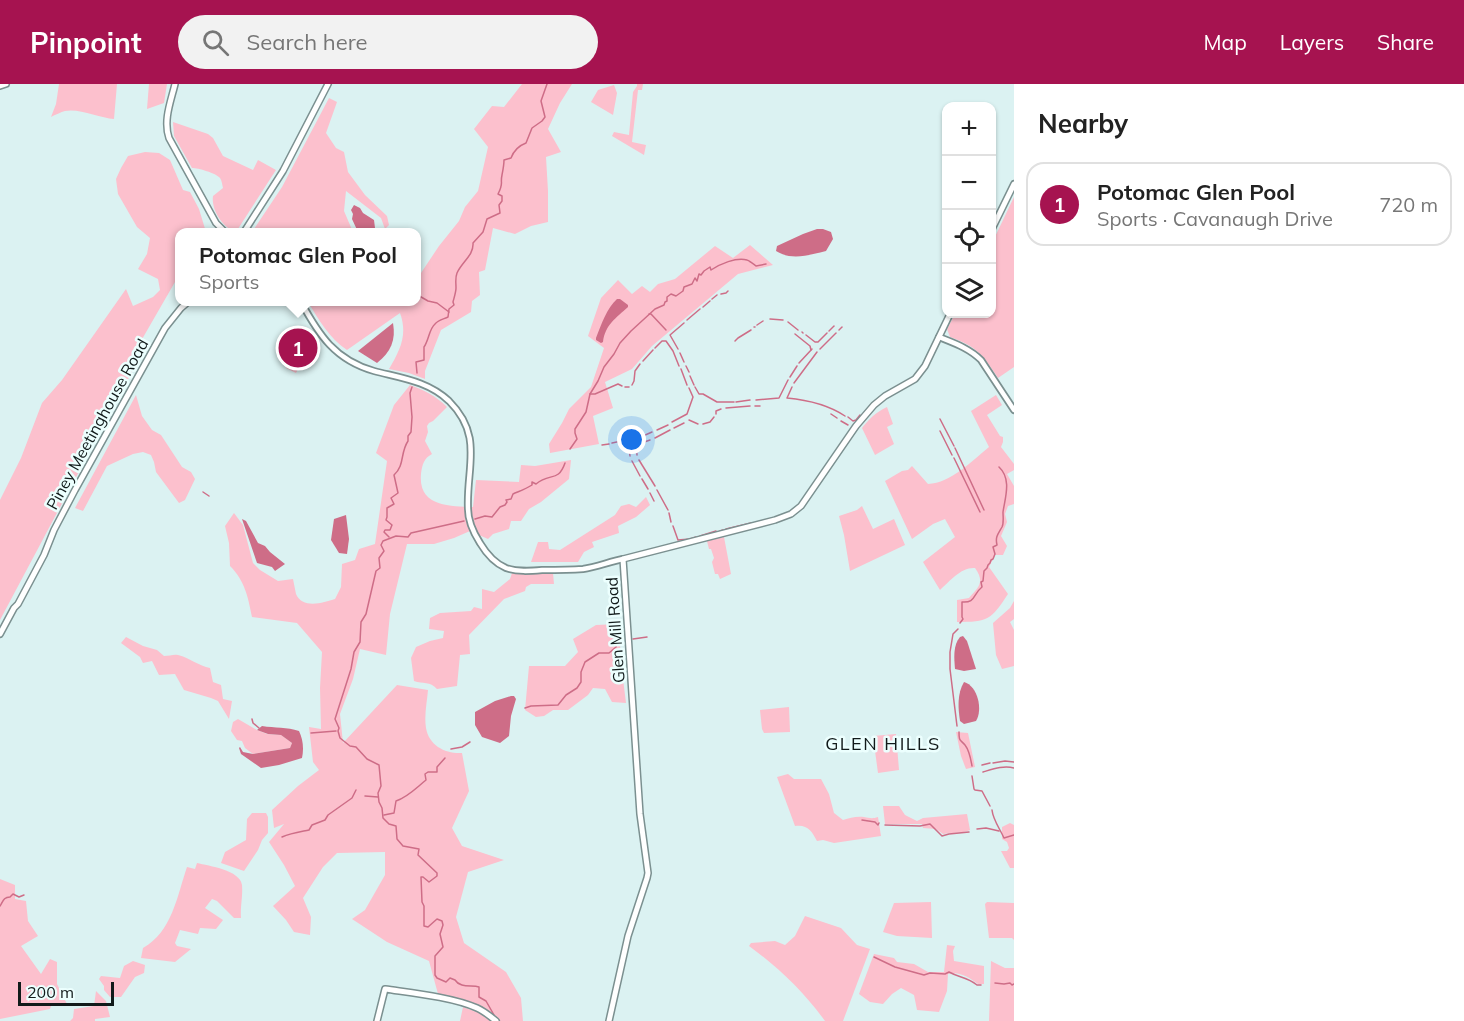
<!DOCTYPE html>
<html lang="en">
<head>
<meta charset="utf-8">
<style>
  body { margin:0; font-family:Mulish,sans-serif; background:#f2f2f2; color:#222 }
  .controls { position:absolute; right:18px; top:18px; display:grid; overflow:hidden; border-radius:12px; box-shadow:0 2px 4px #0004 }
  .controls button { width:54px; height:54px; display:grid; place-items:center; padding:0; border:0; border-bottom:2px solid #e0e0e0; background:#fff; color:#222; font:30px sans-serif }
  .scale { position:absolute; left:18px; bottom:15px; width:96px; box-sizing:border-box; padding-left:6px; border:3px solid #111a1a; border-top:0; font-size:16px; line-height:21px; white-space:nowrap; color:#111a1a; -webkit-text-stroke:4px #ecfffe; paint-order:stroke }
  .you { position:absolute; left:632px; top:356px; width:21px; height:21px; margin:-15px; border:4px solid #fff; border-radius:50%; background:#1a73e8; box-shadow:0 0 0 9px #1a73e833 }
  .badge { display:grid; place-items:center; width:39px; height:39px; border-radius:50%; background:#a61350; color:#fff; font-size:20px; font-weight:700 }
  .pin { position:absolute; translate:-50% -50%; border:3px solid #fff; box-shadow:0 2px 6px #0006 }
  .popup { position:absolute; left:175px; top:144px; width:246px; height:78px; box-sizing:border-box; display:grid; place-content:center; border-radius:12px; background:#fff; filter:drop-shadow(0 2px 4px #0005); font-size:20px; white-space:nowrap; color:#767676 }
  .popup b { font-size:22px; color:#222 }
  .popup::after { content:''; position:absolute; left:50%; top:100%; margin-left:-12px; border:12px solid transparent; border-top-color:#fff }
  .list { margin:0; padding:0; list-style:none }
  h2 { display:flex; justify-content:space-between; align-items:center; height:78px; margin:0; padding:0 24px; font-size:26px }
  h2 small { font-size:20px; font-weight:400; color:#767676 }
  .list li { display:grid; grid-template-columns:39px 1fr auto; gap:18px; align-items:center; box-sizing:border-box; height:84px; margin:0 12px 12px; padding:0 12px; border:2px solid #e0e0e0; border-radius:18px }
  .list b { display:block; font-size:22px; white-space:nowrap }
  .list p { margin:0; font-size:20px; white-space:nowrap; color:#767676 }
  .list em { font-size:20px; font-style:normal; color:#767676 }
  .icon { flex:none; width:33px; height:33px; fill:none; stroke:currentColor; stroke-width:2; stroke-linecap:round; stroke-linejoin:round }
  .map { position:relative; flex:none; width:1014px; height:937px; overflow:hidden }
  header { display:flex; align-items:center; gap:36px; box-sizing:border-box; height:84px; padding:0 30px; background:#a61350; color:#fff }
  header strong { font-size:28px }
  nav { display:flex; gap:33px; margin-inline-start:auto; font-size:21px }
  .search { width:420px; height:54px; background:#f2f2f2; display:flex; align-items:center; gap:15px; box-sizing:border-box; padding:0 21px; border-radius:33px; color:#767676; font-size:22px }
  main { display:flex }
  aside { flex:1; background:#fff }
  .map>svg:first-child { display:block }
</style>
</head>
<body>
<header>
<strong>Pinpoint</strong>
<div class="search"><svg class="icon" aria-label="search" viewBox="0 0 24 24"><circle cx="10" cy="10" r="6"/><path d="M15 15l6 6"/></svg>Search here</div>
<nav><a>Map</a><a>Layers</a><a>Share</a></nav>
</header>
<main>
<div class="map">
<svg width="1014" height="937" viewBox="0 0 1014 937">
  <rect width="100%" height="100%" fill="#dbf2f2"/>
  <g fill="#fcc0cd">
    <path d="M59 0H117L114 35C100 34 79 24 65 27 61 28 55 31 51 33L56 20Z"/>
    <path d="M149 0H167L164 19 147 25Z"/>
    <path d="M522 0H572L560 19 548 45 561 68 546 73 548 107V138L531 142 515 150 493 144 485 186 479 188 480 211 472 217 471 228 441 246 425 287V295L409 289 389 285C400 266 408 251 400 229L347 266C329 254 319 236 308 218H416L417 195 439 162 459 137 465 123 478 107 488 63 474 45 492 22 504 23Z"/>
    <path d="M637 0H643L642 6H638L632 58 646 61 644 71 612 52 614 48 629 51 633 8 637 2Z"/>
    <path d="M614 1 617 9 613 31 591 18 598 6Z"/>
    <path d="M329 14 337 18 326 49 336 64 344 68 348 88 365 111 387 132 389 141 385 145 381 134 346 107 344 127 353 148H252L282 103Z"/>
    <path d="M173 38 208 50 213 54 223 72 253 86 258 76 276 86 236 148C223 144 211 126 213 112L223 104C222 100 222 97 220 94 216 89 198 84 192 84L174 52Z"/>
    <path d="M145 68 159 69 170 76 183 106 190 108 199 125 206 148H180L179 194 175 198 130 276 134 284 0 536V416L21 374 42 319 62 296 126 205 133 222 153 213 160 206 158 195 138 185 147 170 150 154 137 143 118 110 116 95 121 84 128 72Z"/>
    <path d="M1014 113V283L998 294C983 271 976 262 950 253L947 245 955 230H992V159Z"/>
    <path d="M750 161 773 181 738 190 652 262 632 285 605 298 613 324 593 332 599 360 550 369 549 360 562 339 569 325 591 303 604 264 588 252 601 214 618 196 632 210 642 202 650 208 658 200 675 195 715 162 733 174Z"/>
    <path d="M308 254 310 255 312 254 315 261 312 263V265L307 274 301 275 302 277 296 289 286 284 293 271 291 265 287 266 284 262 285 260Z"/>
    <path d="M410 301C424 306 436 312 447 323L433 337 429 339 427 342 428 348 425 357 432 370C424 374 422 381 421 390 418 423 450 422 473 423L476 396 519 398 521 381 535 382 571 376 569 395 541 418 529 425 521 437H511L509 445 493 450 488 455 470 447 454 454 434 460H407L390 530 386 571 360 565 353 595 340 630 343 659 397 601 428 606C427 618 424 632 426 644 429 662 446 670 462 669L469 707 452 744 462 762 504 776 468 788 456 833 464 859 506 888 521 914 523 937H460L463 923 477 928 478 925 448 916 438 910 429 877 387 858 352 835 365 826 385 791V768L337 769 323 783 303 814 311 833 310 851 294 848 286 836 273 822 295 802 284 781 269 758 284 740 274 744 272 726 298 702 319 686 313 678 309 643 321 645 320 604 322 568 297 539 252 533C248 513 245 497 230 482L229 459 225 442 234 429 243 441 253 479 260 486 278 497 293 495C294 500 295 505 296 510 302 525 323 519 335 515L341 503 342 480 355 476 359 465 375 460 387 377 376 369 394 321Z"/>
    <path d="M136 311 142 332 152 346 161 351 182 383 191 388 195 395 185 416 179 419 156 388 154 378 151 371 143 368 133 370 107 382 83 427 75 424Z"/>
    <path d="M996 311 1002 321 987 331 1000 352 1003 353V358L1001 363 1014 380V386L1007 390 1014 402V420L1008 422 1005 430 1007 438 1001 452 1007 462 1003 471H995L989 483 1008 510C991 536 988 538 957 538V516L969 514C979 503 985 498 975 484 961 483 950 497 940 506L923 478 955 453 945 435 933 440 912 455 885 397 902 387 908 386 912 382 928 400C951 399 972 377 989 363L971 327Z"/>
    <path d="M887 323 893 340 887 343 894 360 875 371 862 344C869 335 876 328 887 323Z"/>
    <path d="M646 413 650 421 636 433 618 442 619 449 592 458 594 463 584 468 578 478H531L538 458H548L549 465 560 466 615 431 621 422 629 420 636 423Z"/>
    <path d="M862 422 873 445 894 435 905 461 850 487 844 451 839 432 857 426Z"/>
    <path d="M724 453 731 490 720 495 718 490H715L712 478 714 474 711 465H709L707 457Z"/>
    <path d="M512 489 523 490 553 489 554 500H531L526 503 525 507 504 515 469 551 470 570 460 571 457 602 437 605C430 597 423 600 414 597L411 574 416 563 430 557 443 554 444 547 429 545 430 534 440 529 471 527 474 523 482 525V505L494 508 510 495Z"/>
    <path d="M1014 517V535L1010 538 1014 546V582L1002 585 996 571 993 539 1010 524Z"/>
    <path d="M619 540 621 579 626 619 612 618 605 605 593 604 588 611 568 626H553L544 632 536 633 525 626 529 582H565L578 568 573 555 596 541Z"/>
    <path d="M126 553 143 562 157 566 164 572C169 572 174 570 178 571 190 574 199 582 210 584L213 598 221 601 223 615 232 617 229 635 218 617 211 614 184 606 175 590 159 591 152 577 143 579 140 573 121 559Z"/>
    <path d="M789 623 790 648 764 649 762 645 760 626Z"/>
    <path d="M238 635 257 646 267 650 281 651 292 659 290 664 253 670 245 664 242 657 237 656 231 647 233 638Z"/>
    <path d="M956 648 968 649 975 683 966 685 961 672Z"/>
    <path d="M896 650 899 686 878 689 873 652Z"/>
    <path d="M788 690 794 695H821L829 710 834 729 843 736C850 734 856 732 864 733 870 734 872 735 878 733L881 752 834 759 823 756 817 757C812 747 807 740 795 742L777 693Z"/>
    <path d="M899 722 905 731 917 737 923 734 967 730 970 746C961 750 952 748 943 750L936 745 923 744 922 740H885L883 722Z"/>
    <path d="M252 729H266L268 733V749L262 756 258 766 244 787 221 779 225 768 246 756 247 735Z"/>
    <path d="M1010 739 1014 741V784H1010L1001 767H1007L1009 764 1007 758 1002 755V743Z"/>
    <path d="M197 779C209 782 240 786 242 801 243 812 240 823 241 834H234L217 817 212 815 205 824 223 836 216 845 200 844 198 850 180 846 175 859 177 862 191 865 175 878 141 874 143 864C172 848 177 812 187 783L195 785Z"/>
    <path d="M0 795 15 801V815L26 817 28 837 38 852 21 862 41 890 50 875 57 878V900L67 920 51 922 50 925 0 935Z"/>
    <path d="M931 818 932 854 897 852 883 848 894 819Z"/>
    <path d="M987 818 1014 819V856L1012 854H989L985 820Z"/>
    <path d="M805 832 841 844 857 861 870 865 843 937H825C804 908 778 883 749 862L751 859 775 857 785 861 795 852Z"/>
    <path d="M947 861 955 862 953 867 954 877 984 882V900H978C969 893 959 887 948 890L947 907 939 928 917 926 914 911 901 904 892 910 883 920 870 918 859 910 874 870 894 874 897 878 914 880 928 888H944Z"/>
    <path d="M133 877 145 881 144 889 135 893 121 913H110L104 906V902L99 895 101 892 120 894 124 882Z"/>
    <path d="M991 877 1005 884H1014V937H989Z"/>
    <path d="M96 907 106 917 110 933 95 935V937H70L73 934 74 925 94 922Z"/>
  </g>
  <g fill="#ce6d87">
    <path d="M354 121 360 124 363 129 374 136 375 144 367 148H358L352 135 353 130 351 126Z"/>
    <path d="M817 145H823L831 148 833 155 826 167C809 171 792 177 776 167L777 162 803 150Z"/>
    <path d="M617 215H620L628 221V223C616 234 605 241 603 258L601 259 596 256V254C601 241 607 224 617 215Z"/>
    <path d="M393 239C396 256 391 268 377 279L358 267Z"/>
    <path d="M346 431 349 455 347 470 339 469 331 456 334 435Z"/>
    <path d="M242 435 246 437 258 459 265 462 270 468 285 480 275 487 272 483 257 479Z"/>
    <path d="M963 552 967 557 976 585 964 587 955 585C954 574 953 561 960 553Z"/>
    <path d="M964 598C978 602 983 626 976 637L964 640 960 637C958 624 957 610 964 598Z"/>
    <path d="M511 612H514L516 615 511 632 509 652 500 659 482 653 475 641V628L495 617Z"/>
    <path d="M262 642C275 644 287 643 299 647 303 655 304 665 302 674L279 681 261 684 241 670 239 664 240 663 243 668 253 670 290 664 292 659 281 651 268 650 257 646Z"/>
  </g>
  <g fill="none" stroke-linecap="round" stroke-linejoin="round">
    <g stroke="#ce6d87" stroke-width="1.5">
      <path d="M416 210 428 217 437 219 449 228"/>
      <path d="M721 210 726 209 728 207"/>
      <path d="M712 215 717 211"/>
      <path d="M703 223 710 217"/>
      <path d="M649 230H651L666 246"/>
      <path d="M770 235 783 236"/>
      <path d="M687 236 700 225"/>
      <path d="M788 238 798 246"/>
      <path d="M757 241 763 237"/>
      <path d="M754 243H755"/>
      <path d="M839 246 842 243"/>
      <path d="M829 247 834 242"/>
      <path d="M802 248 803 249"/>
      <path d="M795 250 810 262 811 266"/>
      <path d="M806 251 815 258H818L827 249"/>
      <path d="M735 257 738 254 751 246"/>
      <path d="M655 264 662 257H666L673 267 679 282"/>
      <path d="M678 265 670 251 684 239"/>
      <path d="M820 265 836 249"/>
      <path d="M680 269 684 278"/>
      <path d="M643 277 653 266"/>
      <path d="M799 279 812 265"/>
      <path d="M686 282 689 288"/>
      <path d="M681 285 687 301"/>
      <path d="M417 289 416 278 424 276V263C429 256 429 245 435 240 438 236 444 235 448 233L449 225 454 221 453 218C454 214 456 208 456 204 456 198 455 194 457 189 462 178 474 171 473 159L483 148 487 135 500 129 499 121 502 117V112L498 110C504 99 500 100 502 91 503 86 504 81 504 76L511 74C514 66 518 62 526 59L532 44 542 37 545 33 541 17 547 0"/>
      <path d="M690 292 694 301"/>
      <path d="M790 293 797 282"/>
      <path d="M794 299 817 268"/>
      <path d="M632 301 634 297 635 287 640 280"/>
      <path d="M625 303H629"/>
      <path d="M695 303 699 310H703L717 318H734"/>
      <path d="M792 303 787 314C808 316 827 320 845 332"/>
      <path d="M590 310H595L618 300 622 302"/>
      <path d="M756 316 779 314 788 296"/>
      <path d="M736 318 750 316"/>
      <path d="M755 322H760"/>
      <path d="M726 324 750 322"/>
      <path d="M716 330V327L721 325"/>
      <path d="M831 330 837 334"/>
      <path d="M848 333 853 337 856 336 860 331"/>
      <path d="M940 335 954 362"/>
      <path d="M689 336 698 340"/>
      <path d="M841 337 848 341"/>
      <path d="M672 338 687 330 693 313 689 304"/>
      <path d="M703 340 710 338 714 333"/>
      <path d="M674 344 684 339"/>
      <path d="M657 346 668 341"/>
      <path d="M940 347 952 371"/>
      <path d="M643 352 652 348"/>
      <path d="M634 354 639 353"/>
      <path d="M655 354 670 346"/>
      <path d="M612 359 631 355"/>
      <path d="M602 361 609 360"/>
      <path d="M955 364 984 426"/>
      <path d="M570 365 577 355 575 349V345L586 328 590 310 598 297 604 283 614 270 620 259 631 247 655 225 664 221 665 218 667 217V213L671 210 676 212 683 207 684 203 692 200 695 194 697 197 699 190 701 191 704 187 710 183 711 186C720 180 736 173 747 176 748 176 755 181 756 182L766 180"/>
      <path d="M629 365 630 372"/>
      <path d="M637 371 636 361 650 356"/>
      <path d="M954 374 980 428"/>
      <path d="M639 376 655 402"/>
      <path d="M632 377 640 392"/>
      <path d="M642 395 648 405"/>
      <path d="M657 406 668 426"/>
      <path d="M203 408 209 412"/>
      <path d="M650 409 654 417"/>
      <path d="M669 429 671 438"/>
      <path d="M475 435 485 432 492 433 500 423 505 421 507 418 506 416 511 415 513 410C520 407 526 405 532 401V398L536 400C550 388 558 399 565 379"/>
      <path d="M464 437 411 449 408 453 396 452 383 457 381 461 384 467 379 474 380 484 376 487 366 530 361 538 360 558 354 568 351 585 335 635 339 644 338 647 340 654 350 662 356 663 367 675 379 681 381 702 378 709 379 718 382 724 383 734 389 740 396 742 397 755 403 762 419 765 418 771 437 789V792L429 798 423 793H421L422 818 424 822V842L428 843 437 835 442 837 443 841 440 850 443 863 435 872V891L437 894 446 898 450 894 455 896C460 904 471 901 479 903V913L486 917 494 931"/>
      <path d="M673 442 678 456 690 455 696 453"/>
      <path d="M726 445 751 439"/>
      <path d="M720 447 723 446"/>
      <path d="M700 452 716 447"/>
      <path d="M389 453 384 448 385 446H390L392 441 386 436 387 433V424L394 420 391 414 398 409 394 391C405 381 400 369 408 357V352L411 348 412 333 410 309 412 303"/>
      <path d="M960 539 963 535 962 533V518C976 519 972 511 982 503L981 498 983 497 984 487 987 484 988 481 990 479 991 476 993 475 995 470 993 463 997 461C995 453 998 450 1002 443 1004 439 1003 433 1003 428 1005 414 1012 395 999 383"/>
      <path d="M633 555 647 553"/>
      <path d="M525 624 531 622 558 621 566 611 577 604 581 598V588L585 578 599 569H609L616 563 617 558 622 557"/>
      <path d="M252 635 253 639 259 644"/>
      <path d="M957 642 950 585V568L953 550 958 545"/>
      <path d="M959 648C959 658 960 655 965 661 969 666 971 676 972 682"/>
      <path d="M311 649 336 647"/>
      <path d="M451 665 462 663 470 658"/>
      <path d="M993 679 1005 677 1014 678"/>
      <path d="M982 681 990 679"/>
      <path d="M983 688C993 685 1004 681 1014 684"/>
      <path d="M972 692 974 705 975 706 982 707 990 722"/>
      <path d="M365 712 378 713"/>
      <path d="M992 726C993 736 1000 745 1004 754L1014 751"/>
      <path d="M384 731 394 729 396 717C408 713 416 704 426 696L425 690 428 688H437V683L445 674"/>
      <path d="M862 736 875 738 878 741 879 739"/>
      <path d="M885 741 920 742 930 740 942 752 949 750 969 748"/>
      <path d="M977 745 986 744 999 747"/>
      <path d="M282 753C291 749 299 748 309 746L312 741 325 736 328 731 352 714 356 706"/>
      <path d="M0 822C3 818 3 813 10 813L13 810 19 813 24 811"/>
      <path d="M874 873 895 883 924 891 930 889 945 890 949 888C960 894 967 893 977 901H981"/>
      <path d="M995 899 1004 900 1010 899 1012 901 1014 900"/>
    </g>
    <defs>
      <g id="tertiary">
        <path d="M301 218C319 251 335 276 374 287 401 294 428 297 449 317 484 352 466 383 468 425 468 437 473 448 480 459 486 469 494 479 506 484 517 488 530 487 542 486 555 486 569 486 583 485 596 483 609 478 623 475"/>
        <path d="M939 253C954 259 969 264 981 276L1014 326"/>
      </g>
      <g id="secondary">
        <path d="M175 0C171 17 163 36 169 54L216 139 225 148"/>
        <path d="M0 2 6 0"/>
        <path d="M992 145 1014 100"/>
        <path d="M244 148 283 87 328 0"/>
        <path d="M0 550 14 524 18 520 44 471 54 446 75 406 165 244 181 224 188 218"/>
        <path d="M377 937 385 905C412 909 452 913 477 924 484 927 490 932 496 937"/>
        <path d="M609 937 628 852 647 794 648 789 640 730 623 475 775 436 791 430 801 422 856 342 874 321 885 312 915 295 925 282 950 230"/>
      </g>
    </defs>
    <use href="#tertiary" stroke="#7b9090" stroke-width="8"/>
    <use href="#secondary" stroke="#7b9090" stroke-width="8"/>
    <use href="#tertiary" stroke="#fff" stroke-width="4.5"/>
    <use href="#secondary" stroke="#fff" stroke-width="5"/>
  </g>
  <g text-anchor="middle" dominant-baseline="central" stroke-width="5" stroke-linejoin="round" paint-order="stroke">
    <g font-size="16" fill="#111a1a" stroke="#ecfffe">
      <text transform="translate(97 340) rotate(-61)">Piney Meetinghouse Road</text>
      <text transform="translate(615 546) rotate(-94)">Glen Mill Road</text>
    </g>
    <g font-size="18" letter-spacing="1.5" fill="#111a1a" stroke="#ecfffe">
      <text x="883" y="659">GLEN HILLS</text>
    </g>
  </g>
</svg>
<div class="controls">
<button>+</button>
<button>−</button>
<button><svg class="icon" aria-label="locate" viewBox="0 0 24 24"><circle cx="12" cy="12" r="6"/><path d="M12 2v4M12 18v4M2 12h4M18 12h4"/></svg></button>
<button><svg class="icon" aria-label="layers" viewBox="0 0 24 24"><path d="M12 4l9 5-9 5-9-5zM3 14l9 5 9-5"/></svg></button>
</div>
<div class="scale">200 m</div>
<div class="you"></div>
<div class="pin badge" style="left:298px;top:264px">1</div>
<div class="popup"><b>Potomac Glen Pool</b>Sports</div>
</div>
<aside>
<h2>Nearby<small></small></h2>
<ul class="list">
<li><span class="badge">1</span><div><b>Potomac Glen Pool</b><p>Sports · Cavanaugh Drive</p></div><em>720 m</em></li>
</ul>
</aside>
</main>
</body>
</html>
